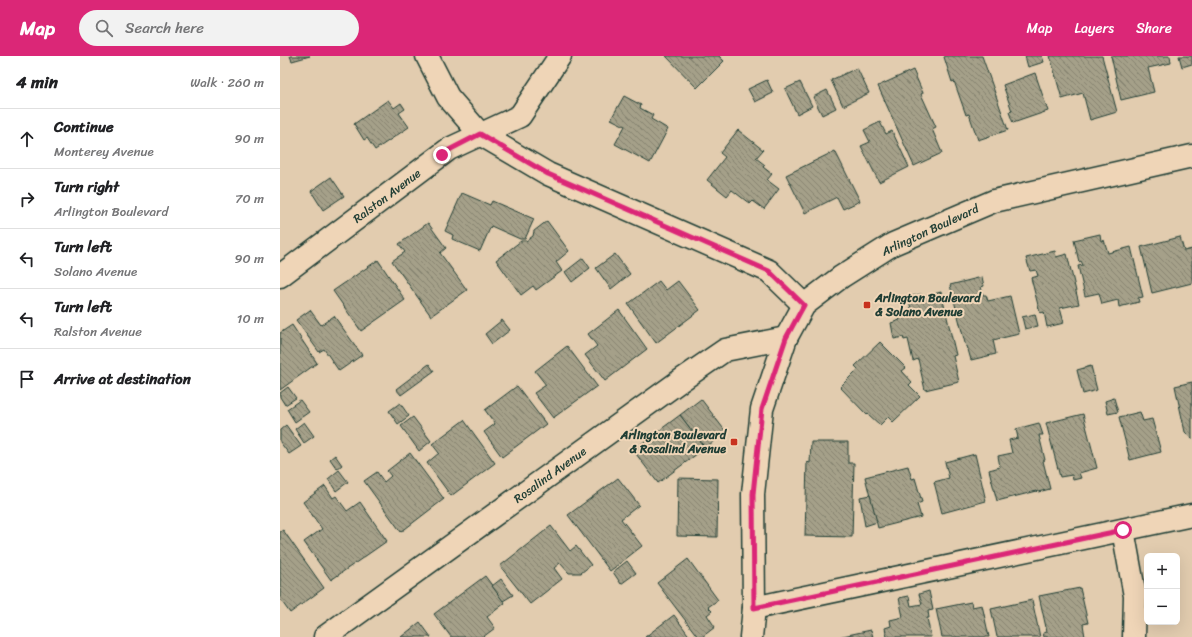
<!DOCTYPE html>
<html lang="en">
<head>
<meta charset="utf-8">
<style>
  body { margin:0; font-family:Sriracha,sans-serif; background:#f2f2f2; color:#202124 }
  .controls { position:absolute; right:12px; bottom:12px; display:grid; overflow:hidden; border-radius:6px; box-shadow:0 4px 16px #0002 }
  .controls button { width:36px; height:36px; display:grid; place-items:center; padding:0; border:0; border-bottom:1px solid #e0e0e0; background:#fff; color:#202124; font:20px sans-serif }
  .stop { position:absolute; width:12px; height:12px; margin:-9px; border:3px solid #db2777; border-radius:50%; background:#fff }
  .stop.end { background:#db2777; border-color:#fff; box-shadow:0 1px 4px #0008 }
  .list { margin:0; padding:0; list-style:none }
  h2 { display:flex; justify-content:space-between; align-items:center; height:52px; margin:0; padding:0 16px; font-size:17px }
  h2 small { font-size:13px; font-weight:400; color:#757577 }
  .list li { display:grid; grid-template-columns:26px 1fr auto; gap:12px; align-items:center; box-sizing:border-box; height:60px; padding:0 16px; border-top:1px solid #e0e0e0 }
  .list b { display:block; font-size:15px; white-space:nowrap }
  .list p { margin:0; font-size:13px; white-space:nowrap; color:#757577 }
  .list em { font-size:13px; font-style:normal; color:#757577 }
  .icon { flex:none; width:22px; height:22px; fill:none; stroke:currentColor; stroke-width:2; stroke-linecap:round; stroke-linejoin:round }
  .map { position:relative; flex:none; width:912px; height:581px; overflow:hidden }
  header { display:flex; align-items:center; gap:24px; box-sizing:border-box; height:56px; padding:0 20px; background:#db2777; color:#fff }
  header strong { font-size:19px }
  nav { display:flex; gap:22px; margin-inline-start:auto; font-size:14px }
  .search { width:280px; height:36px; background:#f2f2f2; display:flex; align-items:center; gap:10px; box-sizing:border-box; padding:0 14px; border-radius:22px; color:#757577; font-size:15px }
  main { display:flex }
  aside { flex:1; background:#fff }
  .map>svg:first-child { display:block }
</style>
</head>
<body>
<header>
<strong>Map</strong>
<div class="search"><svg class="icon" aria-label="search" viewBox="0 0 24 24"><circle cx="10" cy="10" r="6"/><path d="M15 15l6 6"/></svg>Search here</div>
<nav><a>Map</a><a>Layers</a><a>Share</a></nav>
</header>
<main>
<aside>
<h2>4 min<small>Walk · 260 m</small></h2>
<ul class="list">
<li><svg class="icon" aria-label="ahead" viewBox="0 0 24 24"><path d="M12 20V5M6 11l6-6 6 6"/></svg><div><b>Continue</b><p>Monterey Avenue</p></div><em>90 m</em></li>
<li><svg class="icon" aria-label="right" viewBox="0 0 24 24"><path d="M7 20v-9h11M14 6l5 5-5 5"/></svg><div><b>Turn right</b><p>Arlington Boulevard</p></div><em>70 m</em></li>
<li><svg class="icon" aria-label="left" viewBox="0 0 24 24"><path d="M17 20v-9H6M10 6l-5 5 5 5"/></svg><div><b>Turn left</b><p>Solano Avenue</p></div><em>90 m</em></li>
<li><svg class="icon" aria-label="left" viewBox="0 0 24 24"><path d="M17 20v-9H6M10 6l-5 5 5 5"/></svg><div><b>Turn left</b><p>Ralston Avenue</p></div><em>10 m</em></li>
<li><svg class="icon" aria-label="arrive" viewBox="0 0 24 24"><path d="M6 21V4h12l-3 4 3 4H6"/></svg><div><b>Arrive at destination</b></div></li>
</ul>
</aside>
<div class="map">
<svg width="912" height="581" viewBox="0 0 912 581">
  <defs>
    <pattern id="building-back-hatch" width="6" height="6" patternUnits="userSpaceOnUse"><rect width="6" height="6" fill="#a5a089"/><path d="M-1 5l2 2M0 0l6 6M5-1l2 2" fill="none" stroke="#868471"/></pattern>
  </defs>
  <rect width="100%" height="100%" fill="#e2ccaf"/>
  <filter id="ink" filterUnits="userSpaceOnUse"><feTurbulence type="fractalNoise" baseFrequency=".025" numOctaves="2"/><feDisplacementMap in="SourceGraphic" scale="8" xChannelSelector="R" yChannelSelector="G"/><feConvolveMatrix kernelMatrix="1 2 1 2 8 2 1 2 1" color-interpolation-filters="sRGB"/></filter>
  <g filter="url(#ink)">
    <g fill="url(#building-back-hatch)" stroke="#1f3d34">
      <path d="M10 0H30L12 5Z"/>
      <path d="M386 0H439L444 5 417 32Z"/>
      <path d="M666 0H702L728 74 698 84 689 58 686 59 674 25 672 26 664 1Z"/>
      <path d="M745 0H762L764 6 748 11Z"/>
      <path d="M770 0H822L837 56 810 64 803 37 782 43Z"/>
      <path d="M831 0H890L891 7 868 12 874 36 841 44Z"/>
      <path d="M899 0H912V8L902 11Z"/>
      <path d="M577 12 589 37 563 50 551 24Z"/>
      <path d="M633 14 643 37 641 38 656 71 652 73 662 97 634 110 598 30Z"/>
      <path d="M755 17 768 55 733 67 729 56 732 55 723 29Z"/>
      <path d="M487 24 493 37 475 46 468 33Z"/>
      <path d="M520 26 532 50 517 58 505 33Z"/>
      <path d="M547 34 556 52 542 59 533 41Z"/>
      <path d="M344 40 361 49 360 52 373 59 371 63 388 73 370 107 335 88 345 70 331 63Z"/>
      <path d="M108 44 114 52 121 47 125 53 119 57 129 71 95 94 87 82 84 84 74 68Z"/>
      <path d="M600 66 606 78 612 75 629 111 599 126 581 90 590 86 584 74Z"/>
      <path d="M458 74 483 94 476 102 485 109 483 111 492 118 487 124 499 133 484 153 473 145 470 148 452 134 447 140 427 124 445 101 440 97Z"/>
      <path d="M555 95 580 145 563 153 557 141 525 157 506 119Z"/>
      <path d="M51 121 64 140 43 154 31 135Z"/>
      <path d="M182 137 210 149 212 145 254 163 245 183H240L211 170 200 195 172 183 173 179 165 175Z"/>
      <path d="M267 165 289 195 276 206 282 215 256 234 253 230 241 239 216 204 241 185H246L253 180 254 175Z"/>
      <path d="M148 167 166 192 160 197 187 234 151 260 112 205 125 196 119 188Z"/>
      <path d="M820 178 821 185 824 184 828 197 851 191 863 241 858 242 859 246 839 251 838 244 822 248 819 237 805 240 798 210 803 209 801 205 799 206 794 184Z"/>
      <path d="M900 181 904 195 912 193V227L872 237 861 191Z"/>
      <path d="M775 195 776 201 787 198 799 248 780 252 784 267 767 271 764 256 760 257 751 222 758 220 756 214 750 215 746 202Z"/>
      <path d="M335 198 350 218 331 233 316 212Z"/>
      <path d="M303 202 310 212 292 226 285 216Z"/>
      <path d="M98 204 125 244 81 275 53 235Z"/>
      <path d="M702 221 704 230 701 231 703 239H706L708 245 730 240 739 278 713 284 716 298 691 304 687 290 686 291 670 229Z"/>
      <path d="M379 225 386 234 398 225 420 254 376 287 348 248Z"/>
      <path d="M661 236 676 299 673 300 679 326 645 334 638 303 633 305 628 283 624 284 623 281 614 283 611 267 620 264 618 260 632 256 628 241 641 238 642 241Z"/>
      <path d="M30 254 41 269 54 260 82 299 59 315 44 293 39 296 16 264Z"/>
      <path d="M339 254 367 293 325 325 305 299 317 290 308 278Z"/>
      <path d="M755 258 758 270 745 273 742 261Z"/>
      <path d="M222 264 230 274 212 288 205 278Z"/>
      <path d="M12 269 37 307 0 334V277Z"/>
      <path d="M600 286 626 312 622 315 632 326 629 329 640 340 613 366 608 361 600 369 588 358 587 359 560 331 578 313 575 310Z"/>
      <path d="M287 290 317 330 273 362 254 337 266 329 255 315Z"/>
      <path d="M149 308 154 315 121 339 116 333Z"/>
      <path d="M811 310 817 334 803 338 797 314Z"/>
      <path d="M912 326V383L905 376 895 330Z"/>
      <path d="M237 330 266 368 222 401 204 376 215 368 205 354Z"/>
      <path d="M8 331 16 342 5 349 0 341V337Z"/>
      <path d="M834 342 838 356 828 358 825 345Z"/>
      <path d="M421 343 446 376 425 392 400 359Z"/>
      <path d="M20 344 29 356 15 366 7 353Z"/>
      <path d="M120 347 129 360 118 368 109 355Z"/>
      <path d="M860 356 863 365 872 363 881 396 850 404 839 361Z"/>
      <path d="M803 358 817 412 799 417 801 422 793 424 792 419 780 421 766 367Z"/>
      <path d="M400 359 425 392 378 427 353 394Z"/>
      <path d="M133 361 151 385 139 395 121 370Z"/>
      <path d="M184 364 215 407 171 440 147 407 159 397 152 388Z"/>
      <path d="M24 366 34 380 24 387 15 373Z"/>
      <path d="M759 367 763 379H759L765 404 763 405 770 433 758 436 757 435 717 445 709 414 720 411 718 400 732 397 729 384 738 382 736 373Z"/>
      <path d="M6 369 21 390 9 398 0 386V374Z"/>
      <path d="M531 386H568V407H574L572 481 525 480 527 406 530 407Z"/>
      <path d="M130 397 164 443 121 476 84 425 97 416 104 426 111 420 107 415Z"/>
      <path d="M695 398 706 445 662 457 654 426 669 422 665 406Z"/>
      <path d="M55 399 62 409 57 413 50 403Z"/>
      <path d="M628 410 632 423 635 422 642 446 637 448 641 461 598 472 585 421Z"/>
      <path d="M59 414 68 426 56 435 48 423Z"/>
      <path d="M338 422 359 449 341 463 362 490 330 515 288 459Z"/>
      <path d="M398 422 438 423 437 481 397 480Z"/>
      <path d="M45 430 53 442 56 440 67 455 80 446 107 485 51 524 24 486 42 473 23 446Z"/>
      <path d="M590 439 597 466 585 470 580 441Z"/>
      <path d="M271 470 290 495 296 490 311 509 301 517H289L280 507 274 512 282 523 250 548 220 510Z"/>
      <path d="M3 474 44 532 10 557 0 543V476Z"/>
      <path d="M408 503 438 544 428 551 432 555 427 559 435 571 422 581H418L377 527Z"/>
      <path d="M347 505 356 517 341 528 333 516Z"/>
      <path d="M205 520 225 547 207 561 215 572 203 581H171L154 558Z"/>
      <path d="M221 523 233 539 223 545 212 530Z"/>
      <path d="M800 532 808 567 803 568 805 581H764L763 577 767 576 759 540Z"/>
      <path d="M649 535 653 554 648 555 649 562H647L651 581H607L605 572 611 570 610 564 623 561 619 542 629 540 631 550 642 548 639 538Z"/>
      <path d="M752 544 760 581H717L711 553Z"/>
      <path d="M691 546 692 551 702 549 709 581H662L656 553Z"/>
      <path d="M394 559 410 581H365Z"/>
      <path d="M140 566 151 581H121Z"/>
      <path d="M591 574 593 581H558Z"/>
    </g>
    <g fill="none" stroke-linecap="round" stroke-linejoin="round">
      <defs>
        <g id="minor">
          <path d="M147 0 168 41 200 78 268 118 489 215 524 249"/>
          <path d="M0 220 169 93 240 60 280 0"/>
          <path d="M843 474 855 540 854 581"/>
          <path d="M474 552 912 459"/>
          <path d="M45 581 400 325 445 294 506 282"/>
        </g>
        <path id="major" d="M471 581 474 552 473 438 482 353 506 282 524 249 561 221 613 188 714 145 912 100"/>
      </defs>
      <use href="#minor" stroke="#1f3d34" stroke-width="25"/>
      <use href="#major" stroke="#1f3d34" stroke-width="25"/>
      <use href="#minor" stroke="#efd5b7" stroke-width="22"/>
      <use href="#major" stroke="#efd5b7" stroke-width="22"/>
    </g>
  </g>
  <g fill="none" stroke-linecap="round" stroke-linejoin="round" filter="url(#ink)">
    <path stroke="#db2777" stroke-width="5" d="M162 99 169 94 200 78 268 118 489 215 524 249 506 282 482 353 473 438 474 552 843 474"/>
  </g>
  <g fill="#c8321e" stroke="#efd5b7" stroke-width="1.5">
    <rect x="583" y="245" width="8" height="8" rx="2"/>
    <rect x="450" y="382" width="8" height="8" rx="2"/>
  </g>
  <g text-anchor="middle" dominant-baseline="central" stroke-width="4" stroke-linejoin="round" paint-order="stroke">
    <g font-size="12" fill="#1f3d34" stroke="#efd5b7">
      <text transform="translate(107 140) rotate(-37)">Ralston Avenue</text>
      <text transform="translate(650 174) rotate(-25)">Arlington Boulevard</text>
      <text transform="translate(270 419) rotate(-36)">Rosalind Avenue</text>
    </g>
    <g font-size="12" font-weight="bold" fill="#1f3d34" stroke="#efd5b7" text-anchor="start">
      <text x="595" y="242">Arlington Boulevard<tspan x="595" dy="14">&amp; Solano Avenue</tspan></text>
      <text x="446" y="379" text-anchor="end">Arlington Boulevard<tspan x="446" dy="14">&amp; Rosalind Avenue</tspan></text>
    </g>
  </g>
</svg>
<div class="controls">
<button>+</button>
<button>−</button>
</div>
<div class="stop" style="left:843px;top:474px"></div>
<div class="stop end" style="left:162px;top:99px"></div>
</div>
</main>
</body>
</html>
